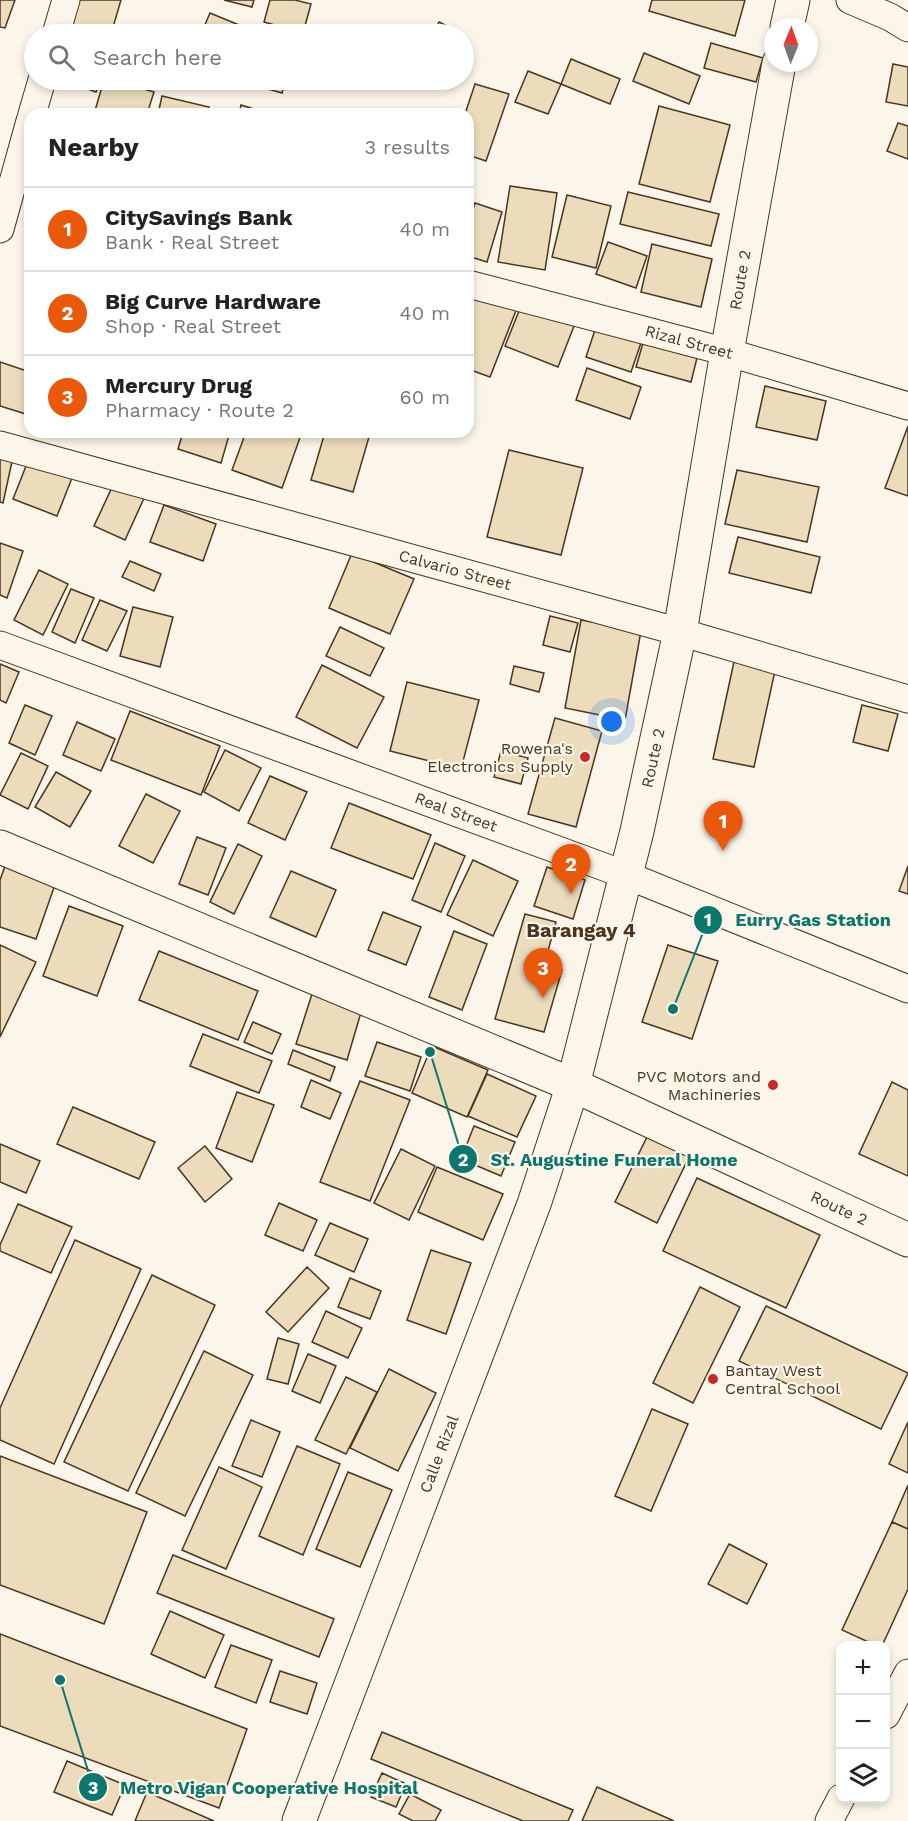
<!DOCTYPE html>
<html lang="en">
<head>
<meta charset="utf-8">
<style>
  body { margin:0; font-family:"Work Sans",sans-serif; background:#f6f6f6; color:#222 }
  .controls { position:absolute; right:18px; bottom:18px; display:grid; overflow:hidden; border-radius:12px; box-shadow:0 3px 9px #0003 }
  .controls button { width:54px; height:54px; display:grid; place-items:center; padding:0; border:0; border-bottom:2px solid #e0e0e0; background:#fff; color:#222; font:30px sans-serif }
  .compass { position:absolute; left:764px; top:18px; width:54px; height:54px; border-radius:50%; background:#fff; box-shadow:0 3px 9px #0003; rotate:1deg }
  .you { position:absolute; left:612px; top:722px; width:21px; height:21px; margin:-15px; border:4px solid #fff; border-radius:50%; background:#1a73e8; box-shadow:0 0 0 9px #1a73e833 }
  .badge { display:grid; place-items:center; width:39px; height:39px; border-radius:50%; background:#ea580c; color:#fff; font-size:20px; font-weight:700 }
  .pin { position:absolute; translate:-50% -50px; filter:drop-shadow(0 2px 3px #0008) }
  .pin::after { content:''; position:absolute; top:32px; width:21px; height:18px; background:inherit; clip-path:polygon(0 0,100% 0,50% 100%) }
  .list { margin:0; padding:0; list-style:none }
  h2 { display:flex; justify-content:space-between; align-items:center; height:78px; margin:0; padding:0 24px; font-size:26px }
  h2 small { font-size:20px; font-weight:400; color:#767676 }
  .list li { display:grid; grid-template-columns:39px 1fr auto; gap:18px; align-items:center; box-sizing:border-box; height:84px; padding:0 24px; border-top:2px solid #e0e0e0 }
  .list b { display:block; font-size:22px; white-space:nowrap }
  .list p { margin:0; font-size:20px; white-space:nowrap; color:#767676 }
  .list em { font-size:20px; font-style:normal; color:#767676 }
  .icon { flex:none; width:33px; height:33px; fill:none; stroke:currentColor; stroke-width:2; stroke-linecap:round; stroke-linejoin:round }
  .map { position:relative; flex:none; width:908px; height:1821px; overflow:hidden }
  .search { position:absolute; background:#fff; box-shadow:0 3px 9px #0003; left:24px; top:24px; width:450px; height:66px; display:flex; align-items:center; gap:15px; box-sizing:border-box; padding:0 21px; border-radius:33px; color:#767676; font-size:22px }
  .panel { position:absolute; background:#fff; box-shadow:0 3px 9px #0003; left:24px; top:108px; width:450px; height:330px; border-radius:18px }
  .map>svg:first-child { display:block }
</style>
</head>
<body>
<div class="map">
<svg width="908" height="1821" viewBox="0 0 908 1821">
  <rect width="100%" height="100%" fill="#fbf6e9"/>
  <g fill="#ecdcbc" stroke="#4a3520" stroke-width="1.5">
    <path d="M0 0H15L5 28 0 27Z"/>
    <path d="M76 0H121L111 34H83L68 30Z"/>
    <path d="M224 0H254L252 7Z"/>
    <path d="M270 0H295L311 4 303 33 264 22Z"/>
    <path d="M652 0H745L735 36 649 11Z"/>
    <path d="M210 13 239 25 235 34H201Z"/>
    <path d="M439 22 461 33 460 34H433Z"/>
    <path d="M711 43 763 58 756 82 704 68Z"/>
    <path d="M644 53 700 76 689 104 633 81Z"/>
    <path d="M571 59 620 79 610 104 561 84Z"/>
    <path d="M893 64 908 67V106L886 102Z"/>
    <path d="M528 71 561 84 548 114 515 102Z"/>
    <path d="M63 80H101L96 92Z"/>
    <path d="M104 80H113L154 92 147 114H94Z"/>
    <path d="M237 80H286L282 93Z"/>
    <path d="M475 84 509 94 486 161 468 155V114H465Z"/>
    <path d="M162 96 209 107 208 114H158Z"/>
    <path d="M241 105 270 114H239Z"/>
    <path d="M659 106 730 125 710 202 639 184Z"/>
    <path d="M898 123 908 126V159L887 151Z"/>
    <path d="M510 186 557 193 545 270 498 262Z"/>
    <path d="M628 192 719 214 711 246 620 224Z"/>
    <path d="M567 195 611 206 596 268 552 257Z"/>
    <path d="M475 203 502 212 487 262 468 256V225Z"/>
    <path d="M608 242 647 256 636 288 596 274Z"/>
    <path d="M652 244 712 259 701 307 641 292Z"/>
    <path d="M468 293 517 308 490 377 468 369Z"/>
    <path d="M523 301 576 321 558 367 505 346Z"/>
    <path d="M598 321 643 337 631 372 586 357Z"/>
    <path d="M643 343 697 358 691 382 636 367Z"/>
    <path d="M0 362 30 372V403L26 414 0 406Z"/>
    <path d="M587 368 641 387 630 419 576 400Z"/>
    <path d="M765 386 826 401 817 440 756 427Z"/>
    <path d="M908 426V496L885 488Z"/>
    <path d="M183 432H230L221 463 178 449Z"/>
    <path d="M246 432H302L282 488 232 470Z"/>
    <path d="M325 432H352L369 437 353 492 311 480Z"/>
    <path d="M509 450 583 468 561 555 487 537Z"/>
    <path d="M0 455 13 457 3 503 0 502Z"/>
    <path d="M30 456 74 473 57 516 13 499Z"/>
    <path d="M737 470 819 487 807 542 725 524Z"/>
    <path d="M114 483 145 496 125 540 94 526Z"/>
    <path d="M164 505 216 524 203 561 150 542Z"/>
    <path d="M738 537 820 557 811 593 729 573Z"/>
    <path d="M0 543 23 551 7 598 0 595Z"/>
    <path d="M352 553 414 579 390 634 329 608Z"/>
    <path d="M130 561 161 574 154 591 122 577Z"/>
    <path d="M39 570 68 584 43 635 14 620Z"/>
    <path d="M71 589 94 598 75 643 52 632Z"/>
    <path d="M100 600 127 611 107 651 82 640Z"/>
    <path d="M133 607 173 617 160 667 120 656Z"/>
    <path d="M550 616 578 623 570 652 543 645Z"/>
    <path d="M581 620 641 631 625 720 565 708Z"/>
    <path d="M340 627 384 648 370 676 326 656Z"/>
    <path d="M735 657 776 666 754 767 713 759Z"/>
    <path d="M0 664 19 672 6 703 0 700Z"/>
    <path d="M322 665 384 697 357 748 296 717Z"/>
    <path d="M514 666 544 673 539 692 510 684Z"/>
    <path d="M407 682 479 700 461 769 390 751Z"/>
    <path d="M25 705 52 716 35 755 9 743Z"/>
    <path d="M862 705 898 714 888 751 853 742Z"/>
    <path d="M130 711 220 746 201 795 111 760Z"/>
    <path d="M555 718 602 731 576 827 528 814Z"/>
    <path d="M77 722 115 739 101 771 63 755Z"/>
    <path d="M225 750 261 768 239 811 204 792Z"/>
    <path d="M501 751 528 758 521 784 494 777Z"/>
    <path d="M21 753 48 766 28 809 0 795Z"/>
    <path d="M56 772 91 791 70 827 35 807Z"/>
    <path d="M270 776 307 792 285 840 248 823Z"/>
    <path d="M146 794 180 811 153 863 119 846Z"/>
    <path d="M349 803 431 835 413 879 331 848Z"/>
    <path d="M197 837 226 848 208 895 179 884Z"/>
    <path d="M435 843 465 856 441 912 412 900Z"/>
    <path d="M238 844 262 856 234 914 210 902Z"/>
    <path d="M8 858 58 876 36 939 0 927V880Z"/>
    <path d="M473 860 518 881 493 936 447 915Z"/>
    <path d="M908 866V894L899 891Z"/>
    <path d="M547 867 585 880 573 919 534 906Z"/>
    <path d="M291 871 336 890 316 937 270 917Z"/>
    <path d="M69 906 123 926 97 996 43 976Z"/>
    <path d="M383 912 421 927 406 965 368 950Z"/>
    <path d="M525 914 556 922 544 965 562 970 544 1032 495 1019Z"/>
    <path d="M454 931 487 944 462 1010 429 997Z"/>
    <path d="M0 945 36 962 0 1037Z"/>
    <path d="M668 945 718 961 692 1039 642 1022Z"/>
    <path d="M159 951 258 991 238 1040 139 1000Z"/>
    <path d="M312 994 362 1009 347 1060 296 1044Z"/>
    <path d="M253 1022 281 1034 272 1054 244 1042Z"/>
    <path d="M203 1034 272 1061 259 1093 190 1066Z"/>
    <path d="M377 1042 421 1057 410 1091 365 1076Z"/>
    <path d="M432 1046 488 1070 467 1117 412 1093Z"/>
    <path d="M293 1050 335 1067 330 1081 288 1064Z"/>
    <path d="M487 1074 536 1096 517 1137 468 1116Z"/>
    <path d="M311 1080 341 1093 330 1119 301 1107Z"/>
    <path d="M360 1081 410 1100 370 1201 320 1182Z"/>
    <path d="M892 1082 908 1090V1176L859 1154Z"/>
    <path d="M237 1092 274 1105 252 1162 216 1148Z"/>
    <path d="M73 1107 155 1142 139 1179 57 1144Z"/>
    <path d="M474 1126 515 1142 501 1176 461 1159Z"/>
    <path d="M648 1135 690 1155 657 1223 615 1202Z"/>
    <path d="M0 1144 40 1161 26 1193 0 1182Z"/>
    <path d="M205 1146 232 1179 205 1202 178 1168Z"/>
    <path d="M401 1149 435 1166 409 1220 374 1203Z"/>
    <path d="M437 1167 503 1194 483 1240 418 1212Z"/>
    <path d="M697 1178 820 1235 786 1308 663 1251Z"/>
    <path d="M279 1203 317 1220 303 1251 265 1235Z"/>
    <path d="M18 1204 72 1227 51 1273 0 1251V1245Z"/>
    <path d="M330 1223 368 1239 354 1272 315 1255Z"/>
    <path d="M75 1240 141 1269 54 1464 0 1440V1408Z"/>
    <path d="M431 1250 471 1263 446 1334 407 1320Z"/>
    <path d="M307 1267 329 1288 288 1332 266 1312Z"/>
    <path d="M152 1275 215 1305 128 1491 64 1462Z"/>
    <path d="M350 1278 381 1291 370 1319 338 1307Z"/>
    <path d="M700 1287 740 1307 693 1403 653 1383Z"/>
    <path d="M766 1306 908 1373 881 1429 739 1361Z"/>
    <path d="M326 1311 362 1328 348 1358 312 1342Z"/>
    <path d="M278 1338 299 1344 288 1384 267 1379Z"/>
    <path d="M204 1351 253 1375 185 1516 136 1493Z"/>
    <path d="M308 1354 336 1366 320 1403 292 1391Z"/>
    <path d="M389 1369 436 1393 398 1471 350 1448Z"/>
    <path d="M346 1377 377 1392 346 1454 315 1440Z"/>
    <path d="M652 1409 688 1424 651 1511 615 1496Z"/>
    <path d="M251 1420 280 1432 262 1477 232 1466Z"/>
    <path d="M908 1422V1473L889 1464Z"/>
    <path d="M297 1446 340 1464 303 1555 259 1536Z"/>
    <path d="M0 1456 147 1512 104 1624 0 1585Z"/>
    <path d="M219 1467 262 1487 226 1569 182 1550Z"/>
    <path d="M348 1472 392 1490 360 1567 316 1549Z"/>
    <path d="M908 1485V1529L892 1522Z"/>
    <path d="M892 1522 908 1529V1589L882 1646H877L842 1630Z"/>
    <path d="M729 1544 767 1564 747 1604 708 1584Z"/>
    <path d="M173 1555 334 1619 319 1657 157 1593Z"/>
    <path d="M170 1611 224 1635 205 1678 151 1654Z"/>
    <path d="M0 1634 247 1729 219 1808 0 1726Z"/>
    <path d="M231 1645 272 1660 256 1703 215 1687Z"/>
    <path d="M280 1671 317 1683 307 1714 270 1702Z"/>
    <path d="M382 1732 573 1810 568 1821H523L371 1759Z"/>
    <path d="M67 1761 125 1785 112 1815 54 1792Z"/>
    <path d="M382 1773 406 1784 396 1807 371 1797Z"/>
    <path d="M597 1787 674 1821H582Z"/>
    <path d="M147 1792 214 1821H135Z"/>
    <path d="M410 1794 441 1810 435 1821H413L399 1814Z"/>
  </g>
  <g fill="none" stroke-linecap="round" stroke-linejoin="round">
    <defs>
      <g id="minor">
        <path d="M850 0 890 17 908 28"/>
        <path d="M56 34 66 0"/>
        <path d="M32 114 42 80"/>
        <path d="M0 229 30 121"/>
        <path d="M468 284 727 352 908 406"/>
        <path d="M0 445 680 632 908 699"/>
        <path d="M0 645 626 875 908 989"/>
        <path d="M886 1715 908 1673"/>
        <path d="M829 1821 841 1798"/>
      </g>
      <path id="secondary" d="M0 847 573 1085 534 1204 299 1821"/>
      <g id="trunk">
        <path d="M787 27 793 0"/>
        <path d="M779 63 727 352 680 632 637 831 573 1085 908 1240"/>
      </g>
    </defs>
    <use href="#minor" stroke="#4a3520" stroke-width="29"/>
    <use href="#secondary" stroke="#4a3520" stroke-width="35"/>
    <use href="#trunk" stroke="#4a3520" stroke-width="35"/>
    <use href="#minor" stroke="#fbf6e9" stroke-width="27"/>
    <use href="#secondary" stroke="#fbf6e9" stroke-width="33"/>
    <use href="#trunk" stroke="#fbf6e9" stroke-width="33"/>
  </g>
  <g fill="#c62828" stroke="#fbf6e9" stroke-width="2">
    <circle cx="585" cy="757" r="6"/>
    <circle cx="773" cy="1085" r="6"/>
    <circle cx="713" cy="1379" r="6"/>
  </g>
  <g text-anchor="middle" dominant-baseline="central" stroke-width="4.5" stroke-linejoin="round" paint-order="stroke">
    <g font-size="16" fill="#4a3520" stroke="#fbf6e9">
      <text transform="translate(740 280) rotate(-80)">Route 2</text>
      <text transform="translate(689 342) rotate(15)">Rizal Street</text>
      <text transform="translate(455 570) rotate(15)">Calvario Street</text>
      <text transform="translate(653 758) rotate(-78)">Route 2</text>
      <text transform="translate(456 812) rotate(20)">Real Street</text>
      <text transform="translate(839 1208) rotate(25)">Route 2</text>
      <text transform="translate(439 1454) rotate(-69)">Calle Rizal</text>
    </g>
    <g font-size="16" fill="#4a3520" stroke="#fbf6e9" text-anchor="end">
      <text x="573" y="748">Rowena's<tspan x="573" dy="18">Electronics Supply</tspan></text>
      <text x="761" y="1076">PVC Motors and<tspan x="761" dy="18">Machineries</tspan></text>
      <text x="725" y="1370" text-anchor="start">Bantay West<tspan x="725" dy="18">Central School</tspan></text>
    </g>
    <g font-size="20" font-weight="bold" fill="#4a3520" stroke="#fbf6e9">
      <text x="581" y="930">Barangay 4</text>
    </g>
  </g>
  <path fill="none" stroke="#0f766e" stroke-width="2" d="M673 1009L708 920M430 1052L463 1159M60 1680L93 1787"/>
  <g fill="#0f766e" stroke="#fbf6e9" stroke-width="2">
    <circle cx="673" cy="1009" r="6"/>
    <circle cx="430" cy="1052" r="6"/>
    <circle cx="60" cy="1680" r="6"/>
    <circle cx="708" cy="920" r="15"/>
    <circle cx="463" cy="1159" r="15"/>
    <circle cx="93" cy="1787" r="15"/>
  </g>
  <g font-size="18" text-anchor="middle" font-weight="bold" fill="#fff">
    <text x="708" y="926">1</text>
    <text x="463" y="1166">2</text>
    <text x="93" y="1794">3</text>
  </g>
  <g font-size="18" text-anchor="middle" font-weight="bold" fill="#0f766e" stroke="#fbf6e9" stroke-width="4.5" stroke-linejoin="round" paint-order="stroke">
    <text x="813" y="926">Eurry Gas Station</text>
    <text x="614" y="1166">St. Augustine Funeral Home</text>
    <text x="269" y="1794">Metro Vigan Cooperative Hospital</text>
  </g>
</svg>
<div class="controls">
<button>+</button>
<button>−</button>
<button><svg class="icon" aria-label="layers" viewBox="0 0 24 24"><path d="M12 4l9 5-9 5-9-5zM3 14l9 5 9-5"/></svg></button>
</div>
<svg class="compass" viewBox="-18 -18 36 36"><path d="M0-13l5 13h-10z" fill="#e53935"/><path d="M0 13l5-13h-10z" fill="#767676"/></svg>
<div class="you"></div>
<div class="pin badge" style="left:723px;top:851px">1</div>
<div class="pin badge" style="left:571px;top:894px">2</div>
<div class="pin badge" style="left:543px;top:998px">3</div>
<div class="search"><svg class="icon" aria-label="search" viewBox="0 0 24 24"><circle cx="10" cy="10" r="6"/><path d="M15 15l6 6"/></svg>Search here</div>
<section class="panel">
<h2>Nearby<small>3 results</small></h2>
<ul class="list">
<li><span class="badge">1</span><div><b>CitySavings Bank</b><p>Bank · Real Street</p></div><em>40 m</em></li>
<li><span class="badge">2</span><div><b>Big Curve Hardware</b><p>Shop · Real Street</p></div><em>40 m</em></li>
<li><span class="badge">3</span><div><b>Mercury Drug</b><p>Pharmacy · Route 2</p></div><em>60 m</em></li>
</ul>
</section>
</div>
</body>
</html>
